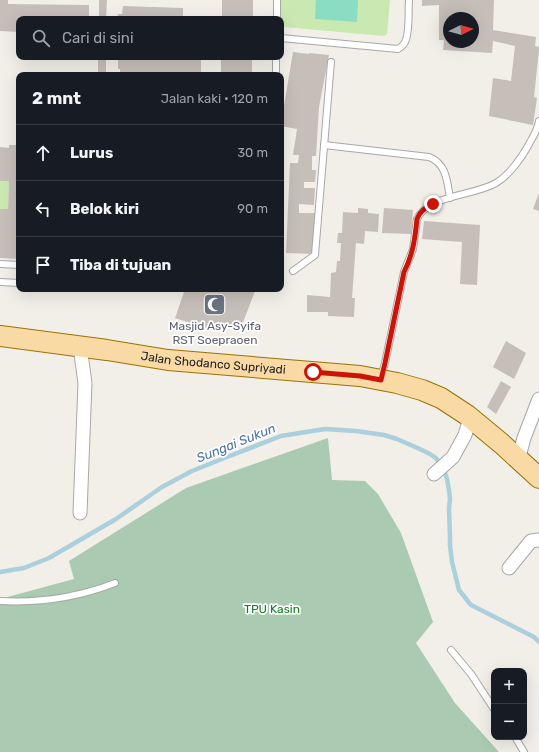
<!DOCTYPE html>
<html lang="id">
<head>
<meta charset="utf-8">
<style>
  body { margin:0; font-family:Rubik,sans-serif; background:#242831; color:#f1f3f6 }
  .controls { position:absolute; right:12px; bottom:12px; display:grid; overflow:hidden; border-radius:8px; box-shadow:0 4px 16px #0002 }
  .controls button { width:36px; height:36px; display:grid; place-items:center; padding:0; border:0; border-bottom:1px solid #363941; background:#171b24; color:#f1f3f6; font:20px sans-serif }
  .compass { position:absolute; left:443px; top:12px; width:36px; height:36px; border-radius:50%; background:#171b24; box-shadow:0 4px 16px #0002; rotate:84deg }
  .stop { position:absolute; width:12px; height:12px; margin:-9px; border:3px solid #cd1206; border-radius:50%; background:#fff }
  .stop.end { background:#cd1206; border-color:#fff; box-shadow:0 1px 4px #0008 }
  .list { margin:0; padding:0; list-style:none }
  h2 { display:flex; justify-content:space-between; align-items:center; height:52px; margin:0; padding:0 16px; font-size:17px }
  h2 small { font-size:13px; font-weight:400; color:#9ea1a6 }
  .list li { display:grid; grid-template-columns:26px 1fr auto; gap:12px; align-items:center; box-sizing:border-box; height:56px; padding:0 16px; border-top:1px solid #363941 }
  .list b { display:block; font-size:15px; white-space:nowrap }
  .list em { font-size:13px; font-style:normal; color:#9ea1a6 }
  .icon { flex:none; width:22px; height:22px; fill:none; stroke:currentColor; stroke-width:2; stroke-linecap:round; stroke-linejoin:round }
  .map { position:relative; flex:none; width:539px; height:752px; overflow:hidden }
  .search { position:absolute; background:#171b24; box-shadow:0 4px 16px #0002; left:16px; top:16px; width:268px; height:44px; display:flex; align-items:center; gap:10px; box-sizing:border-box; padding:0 14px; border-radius:8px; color:#9ea1a6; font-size:15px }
  .panel { position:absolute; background:#171b24; box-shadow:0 4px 16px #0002; left:16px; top:72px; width:268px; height:220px; border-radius:8px }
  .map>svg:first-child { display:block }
</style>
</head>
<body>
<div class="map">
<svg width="539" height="752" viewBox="0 0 539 752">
  <rect width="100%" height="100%" fill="#f1efe8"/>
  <g fill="#c9e9b1">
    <path d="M281 0H390L387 34 384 36 284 27 281 24Z"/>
    <path d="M0 181H9L8 209H0Z"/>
  </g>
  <path fill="#aacab1" d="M328 438 332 480 365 481 378 494 401 533 433 622 416 643 455 703 499 752H0V599L74 579 69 561 186 488Z"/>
  <path fill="#8addc2" d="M316 0H358L357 22 315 19Z"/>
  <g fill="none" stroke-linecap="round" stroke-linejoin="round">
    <path stroke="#abcfdd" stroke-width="4.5" d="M0 572 24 568 49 558 116 519 162 487 192 471 227 457 281 436 325 429 356 431 384 435 397 439 422 450 430 454 436 458 444 470 447 479 449 490 450 499 449 509 450 536V545L452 562 459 590 471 605 534 637 539 642"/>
  </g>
  <g fill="#c6beb8" fill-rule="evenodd">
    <path d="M0 0H8V4L89 5V19H19V32L0 31Z"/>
    <path d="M99 0H107L106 19H99Z"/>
    <rect x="222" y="0" width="31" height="19"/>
    <path d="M422 0H494L493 30 536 37 535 46 539 47V50L534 97 537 98 533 125 489 116 493 78 511 81 515 46 493 41 492 53 443 50 444 40H439V5L422 6ZM449 18H473V42H449Z"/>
    <path d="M123 6 183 8V16L202 17V19H117L118 14H122Z"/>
    <path d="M293 52 309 54V53L329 55 319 107 316 156H312V170H316L315 182H304V188H315L314 205 299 204V213H316L314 254 286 253 290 163H298L299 155H293L297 129 281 126V124Z"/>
    <rect x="98" y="57" width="8" height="18"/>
    <path d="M118 57H201V72H192V75H120V69H118Z"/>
    <rect x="221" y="57" width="31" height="18"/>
    <path d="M9 145H19V259L0 258V209H8L9 181H0V147L9 148Z"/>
    <path d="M539 193V211L533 209Z"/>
    <path d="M358 208 368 209V213L379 214 378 232 365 231 364 244 356 243 352 298H355L354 317 328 316V312H307V295L330 297 331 273 336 272 337 261H340L341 243H337L338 233H342L343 212 358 213Z"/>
    <path d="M384 208 413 210 411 234 382 233Z"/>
    <path d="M424 221 480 225 477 285 460 284 462 242 422 239Z"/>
    <path d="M185 289H247L255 291 240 330 226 326 224 330 213 326 212 330 175 318Z"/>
    <path d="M506 341 526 353 514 379 493 367Z"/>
    <path d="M501 381 511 387 496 414 487 407Z"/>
  </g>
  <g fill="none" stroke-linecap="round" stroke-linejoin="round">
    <defs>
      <g id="lane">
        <path d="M277 0V19"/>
        <path d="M281 38 398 49C401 47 404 45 405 42 410 33 408 11 409 0"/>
        <path d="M276 75V57"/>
        <path d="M324 145 429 157C447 164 447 182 450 198"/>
        <path d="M0 264 19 265"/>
        <path d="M293 271 315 255 331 62"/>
        <path d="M0 282 19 283"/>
        <path d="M381 378 385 363 404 272 413 249 417 219C428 195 474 196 496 183 508 176 521 159 528 146 532 138 538 130 539 121"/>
        <path d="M0 601C38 603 79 597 115 583"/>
        <path d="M451 650 471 674 494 709"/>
        <path d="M515 737 524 752"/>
      </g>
      <g id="street">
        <path d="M80 347 85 383 80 513"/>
        <path d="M518 460 524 438 539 399"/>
        <path d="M434 474 453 457 465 435 470 418"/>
        <path d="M509 568 531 541 539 540"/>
      </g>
      <g id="primary">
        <path id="s1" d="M0 336 107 350 168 360 360 376 397 383 422 390 441 398 467 415 502 444 539 478"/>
      </g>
    </defs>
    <use href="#lane" stroke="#a8a8a8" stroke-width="8"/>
    <use href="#street" stroke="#a8a8a8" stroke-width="15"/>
    <use href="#primary" stroke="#9a7205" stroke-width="22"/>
    <use href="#lane" stroke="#fff" stroke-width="6"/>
    <use href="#street" stroke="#fff" stroke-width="13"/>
    <use href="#primary" stroke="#f9daa5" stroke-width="20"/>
  </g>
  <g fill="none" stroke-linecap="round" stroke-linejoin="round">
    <path stroke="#cd1206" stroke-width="5" d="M313 372 360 376 381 380 385 363 404 272C413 254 415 239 417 219 420 211 425 208 433 204"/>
  </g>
  <defs>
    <symbol id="mosque-square" viewBox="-11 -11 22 22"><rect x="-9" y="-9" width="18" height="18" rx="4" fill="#6b7280" stroke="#fff"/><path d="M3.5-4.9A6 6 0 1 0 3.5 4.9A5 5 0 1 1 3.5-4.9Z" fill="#fff"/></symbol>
  </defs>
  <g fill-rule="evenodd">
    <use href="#mosque-square" x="202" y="292" width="25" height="25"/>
  </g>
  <g text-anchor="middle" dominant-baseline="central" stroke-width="3.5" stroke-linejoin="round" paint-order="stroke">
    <g font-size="12" fill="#5b616d" stroke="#fff">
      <text x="215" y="326">Masjid Asy-Syifa<tspan x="215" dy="14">RST Soepraoen</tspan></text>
    </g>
    <g font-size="12" fill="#212121" stroke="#fff">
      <text stroke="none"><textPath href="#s1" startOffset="215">Jalan Shodanco Supriyadi</textPath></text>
    </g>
    <g font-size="12" fill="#0f7f1f" stroke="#fff">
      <text x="272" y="609">TPU Kasin</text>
    </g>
    <g font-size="13" font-style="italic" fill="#4c75a7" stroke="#fff">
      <text transform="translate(236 443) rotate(-22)">Sungai Sukun</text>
    </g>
  </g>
</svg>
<div class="controls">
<button>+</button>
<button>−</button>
</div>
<svg class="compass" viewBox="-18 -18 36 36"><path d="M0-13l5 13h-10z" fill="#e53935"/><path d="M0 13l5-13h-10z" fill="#9ea1a6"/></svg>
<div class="stop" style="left:313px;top:372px"></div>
<div class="stop end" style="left:433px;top:204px"></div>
<div class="search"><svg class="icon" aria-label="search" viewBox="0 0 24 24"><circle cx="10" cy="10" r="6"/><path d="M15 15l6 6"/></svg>Cari di sini</div>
<section class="panel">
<h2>2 mnt<small>Jalan kaki · 120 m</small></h2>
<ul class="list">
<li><svg class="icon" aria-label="ahead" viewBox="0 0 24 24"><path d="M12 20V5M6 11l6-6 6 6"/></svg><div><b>Lurus</b></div><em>30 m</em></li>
<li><svg class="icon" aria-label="left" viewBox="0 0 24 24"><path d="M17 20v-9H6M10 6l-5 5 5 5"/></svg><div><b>Belok kiri</b></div><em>90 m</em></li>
<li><svg class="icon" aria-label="arrive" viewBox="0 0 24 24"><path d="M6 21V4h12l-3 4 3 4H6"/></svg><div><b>Tiba di tujuan</b></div></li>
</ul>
</section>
</div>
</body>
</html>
